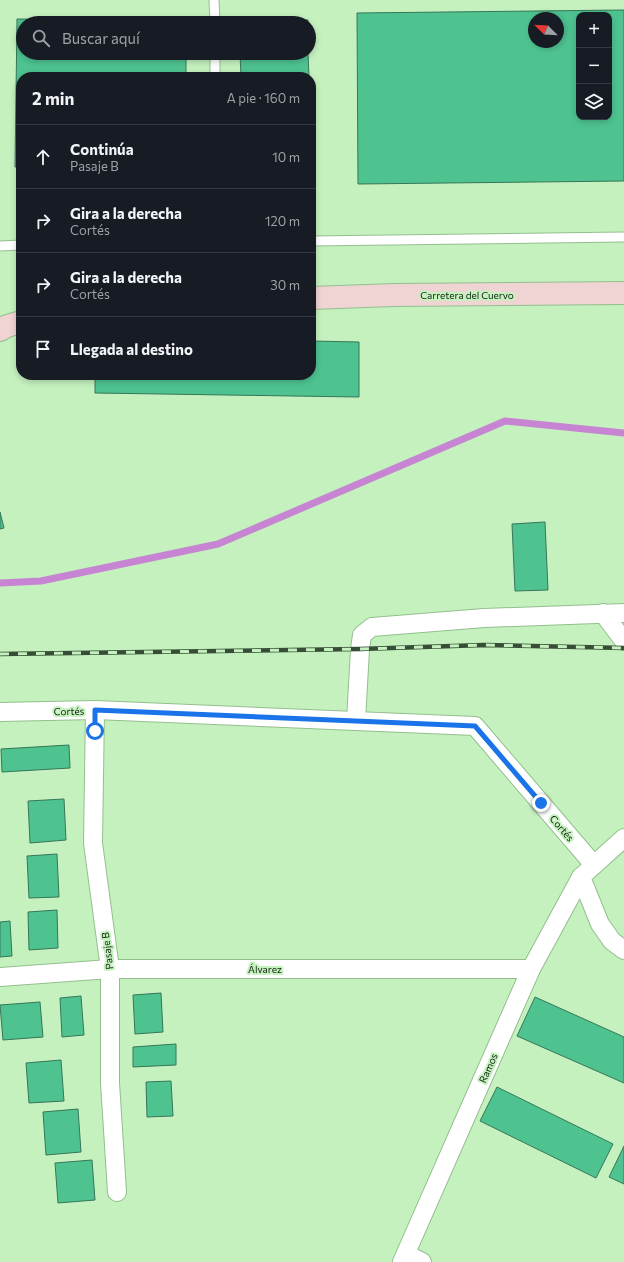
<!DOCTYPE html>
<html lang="es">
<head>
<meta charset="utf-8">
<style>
  body { margin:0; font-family:Commissioner,sans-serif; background:#242831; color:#f1f3f6 }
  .controls { position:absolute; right:12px; top:12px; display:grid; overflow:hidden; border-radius:8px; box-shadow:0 2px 6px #0003 }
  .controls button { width:36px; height:36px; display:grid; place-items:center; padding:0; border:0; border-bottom:1px solid #363941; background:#171b24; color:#f1f3f6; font:20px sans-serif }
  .compass { position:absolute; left:528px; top:12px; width:36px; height:36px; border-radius:50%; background:#171b24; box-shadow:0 2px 6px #0003; rotate:294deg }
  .stop { position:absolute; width:12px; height:12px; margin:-9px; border:3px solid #1a73e8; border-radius:50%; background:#fff }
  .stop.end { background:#1a73e8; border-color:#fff; box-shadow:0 1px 4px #0008 }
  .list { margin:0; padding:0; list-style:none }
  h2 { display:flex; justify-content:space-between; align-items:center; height:52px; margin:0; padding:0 16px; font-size:17px }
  h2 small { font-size:13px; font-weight:400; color:#9ea1a6 }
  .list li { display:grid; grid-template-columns:26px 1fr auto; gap:12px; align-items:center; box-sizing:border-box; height:64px; padding:0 16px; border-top:1px solid #363941 }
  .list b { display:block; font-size:15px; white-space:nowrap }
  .list p { margin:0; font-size:13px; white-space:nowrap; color:#9ea1a6 }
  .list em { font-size:13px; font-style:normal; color:#9ea1a6 }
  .icon { flex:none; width:22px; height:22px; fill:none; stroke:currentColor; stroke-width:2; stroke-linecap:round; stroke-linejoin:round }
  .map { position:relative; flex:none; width:624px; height:1262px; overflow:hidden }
  .search { position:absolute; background:#171b24; box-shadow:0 2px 6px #0003; left:16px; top:16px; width:300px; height:44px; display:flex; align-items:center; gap:10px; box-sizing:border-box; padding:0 14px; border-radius:22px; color:#9ea1a6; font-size:15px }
  .panel { position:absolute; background:#171b24; box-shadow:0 2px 6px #0003; left:16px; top:72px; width:300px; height:308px; border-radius:16px }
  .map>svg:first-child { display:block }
</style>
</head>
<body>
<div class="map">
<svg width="624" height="1262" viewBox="0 0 624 1262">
  <rect width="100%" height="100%" fill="#c5f1bf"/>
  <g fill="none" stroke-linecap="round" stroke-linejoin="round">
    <path stroke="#c684d2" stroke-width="7" d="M0 583 41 581 218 544 505 421 624 433"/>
  </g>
  <g fill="#4ec390" stroke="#367658" fill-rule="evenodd">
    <path d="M624 10V181L358 184 357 13ZM579 15H609V117H579ZM534 18H558V42H534Z"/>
    <path d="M17 19 187 21 186 23H23V53H186V77H21V167H15Z"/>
    <path d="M308 20V23H240V21Z"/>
    <path d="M240 53H308L309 77H241Z"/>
    <path d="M311 341 359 342V397L95 393V375H311Z"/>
    <path d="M0 512 4 528 0 529Z"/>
    <path d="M545 522 548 590 515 591 512 524Z"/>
    <path d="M69 745 70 768 2 772 1 749Z"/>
    <path d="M64 799 66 840 30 843 28 801Z"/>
    <path d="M57 854 59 897 29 898 27 856Z"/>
    <path d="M57 910 58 948 29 950 28 912Z"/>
    <path d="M10 921 12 956 0 957V922Z"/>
    <path d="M161 993 163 1032 135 1034 133 995Z"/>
    <path d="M81 996 84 1035 62 1037 60 998Z"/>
    <path d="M535 997 624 1037V1083L517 1036Z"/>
    <path d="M40 1002 43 1037 3 1040 0 1005Z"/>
    <path d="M176 1044V1065L133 1067V1047Z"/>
    <path d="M61 1060 64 1101 29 1103 26 1063Z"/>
    <path d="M171 1081 173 1116 147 1117 146 1082Z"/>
    <path d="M497 1087 613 1144 596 1178 480 1121Z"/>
    <path d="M78 1109 81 1152 46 1155 43 1112Z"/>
    <path d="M624 1146V1184L609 1177Z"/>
    <path d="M92 1160 95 1200 58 1203 55 1163Z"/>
  </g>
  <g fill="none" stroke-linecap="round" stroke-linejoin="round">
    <defs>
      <g id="lane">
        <path d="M214 0 215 23"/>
        <path d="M215 53V77"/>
        <path d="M311 241 624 237"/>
        <path d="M0 246 21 245"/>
      </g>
      <g id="street">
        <path d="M603 613 624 641"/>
        <path d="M95 710 93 843 110 969V1083L117 1192"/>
        <path d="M0 712 95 710 475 726 594 865 581 877 600 924 612 941 624 950"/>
        <path d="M356 721 360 649 362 635 372 627 484 618 624 613"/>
        <path d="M594 865 624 838"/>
        <path d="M0 977 110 969H531"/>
        <path d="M406 1254 422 1262"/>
        <path d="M402 1262 531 969 581 877"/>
      </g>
      <g id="secondary">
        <path d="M311 298 394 295 624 293"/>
        <path d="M0 330 7 326 21 322"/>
      </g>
    </defs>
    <use href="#lane" stroke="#94be8e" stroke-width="11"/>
    <use href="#street" stroke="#94be8e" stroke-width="20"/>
    <use href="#secondary" stroke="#94be8e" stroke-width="24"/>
    <use href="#lane" stroke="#fff" stroke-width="9"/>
    <use href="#street" stroke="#fff" stroke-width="18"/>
    <use href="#secondary" stroke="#f0d4d4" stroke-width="22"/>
    <defs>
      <path id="rail" d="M0 654 360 649 484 645 624 648"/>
    </defs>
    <use href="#rail" stroke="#384d35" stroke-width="4.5"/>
    <use href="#rail" stroke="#c5f1bf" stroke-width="3" stroke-dasharray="9" stroke-linecap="butt"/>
  </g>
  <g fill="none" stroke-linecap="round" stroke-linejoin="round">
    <path stroke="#1a73e8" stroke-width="5" d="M95 731V710L475 726 541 803"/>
  </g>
  <g text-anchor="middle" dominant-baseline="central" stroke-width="4" stroke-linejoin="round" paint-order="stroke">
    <g font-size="10" fill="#132311" stroke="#c5f1bf">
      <text x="467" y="295">Carretera del Cuervo</text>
      <text transform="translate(69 711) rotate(-1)">Cortés</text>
      <text transform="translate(562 828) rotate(49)">Cortés</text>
      <text transform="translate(107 951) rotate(-97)">Pasaje B</text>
      <text x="265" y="969">Álvarez</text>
      <text transform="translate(488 1068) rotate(-66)">Ramos</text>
    </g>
  </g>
</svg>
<div class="controls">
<button>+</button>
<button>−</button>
<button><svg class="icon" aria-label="layers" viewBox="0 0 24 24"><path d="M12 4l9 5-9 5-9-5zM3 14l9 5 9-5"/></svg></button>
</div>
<svg class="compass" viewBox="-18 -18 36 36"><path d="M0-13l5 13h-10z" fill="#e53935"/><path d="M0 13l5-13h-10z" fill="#9ea1a6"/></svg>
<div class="stop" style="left:95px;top:731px"></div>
<div class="stop end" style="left:541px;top:803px"></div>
<div class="search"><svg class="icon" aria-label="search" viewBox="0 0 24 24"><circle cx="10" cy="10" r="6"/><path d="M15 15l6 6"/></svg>Buscar aquí</div>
<section class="panel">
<h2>2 min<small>A pie · 160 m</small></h2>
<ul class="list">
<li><svg class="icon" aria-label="ahead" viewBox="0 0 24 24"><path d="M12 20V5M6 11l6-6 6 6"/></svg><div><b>Continúa</b><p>Pasaje B</p></div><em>10 m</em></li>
<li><svg class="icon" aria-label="right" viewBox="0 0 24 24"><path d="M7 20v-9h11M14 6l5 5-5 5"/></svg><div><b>Gira a la derecha</b><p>Cortés</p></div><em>120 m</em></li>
<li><svg class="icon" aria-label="right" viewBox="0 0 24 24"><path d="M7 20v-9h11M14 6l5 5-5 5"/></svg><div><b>Gira a la derecha</b><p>Cortés</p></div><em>30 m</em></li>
<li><svg class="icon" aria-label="arrive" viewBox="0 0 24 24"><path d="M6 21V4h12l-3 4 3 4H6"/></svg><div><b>Llegada al destino</b></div></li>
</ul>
</section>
</div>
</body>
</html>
